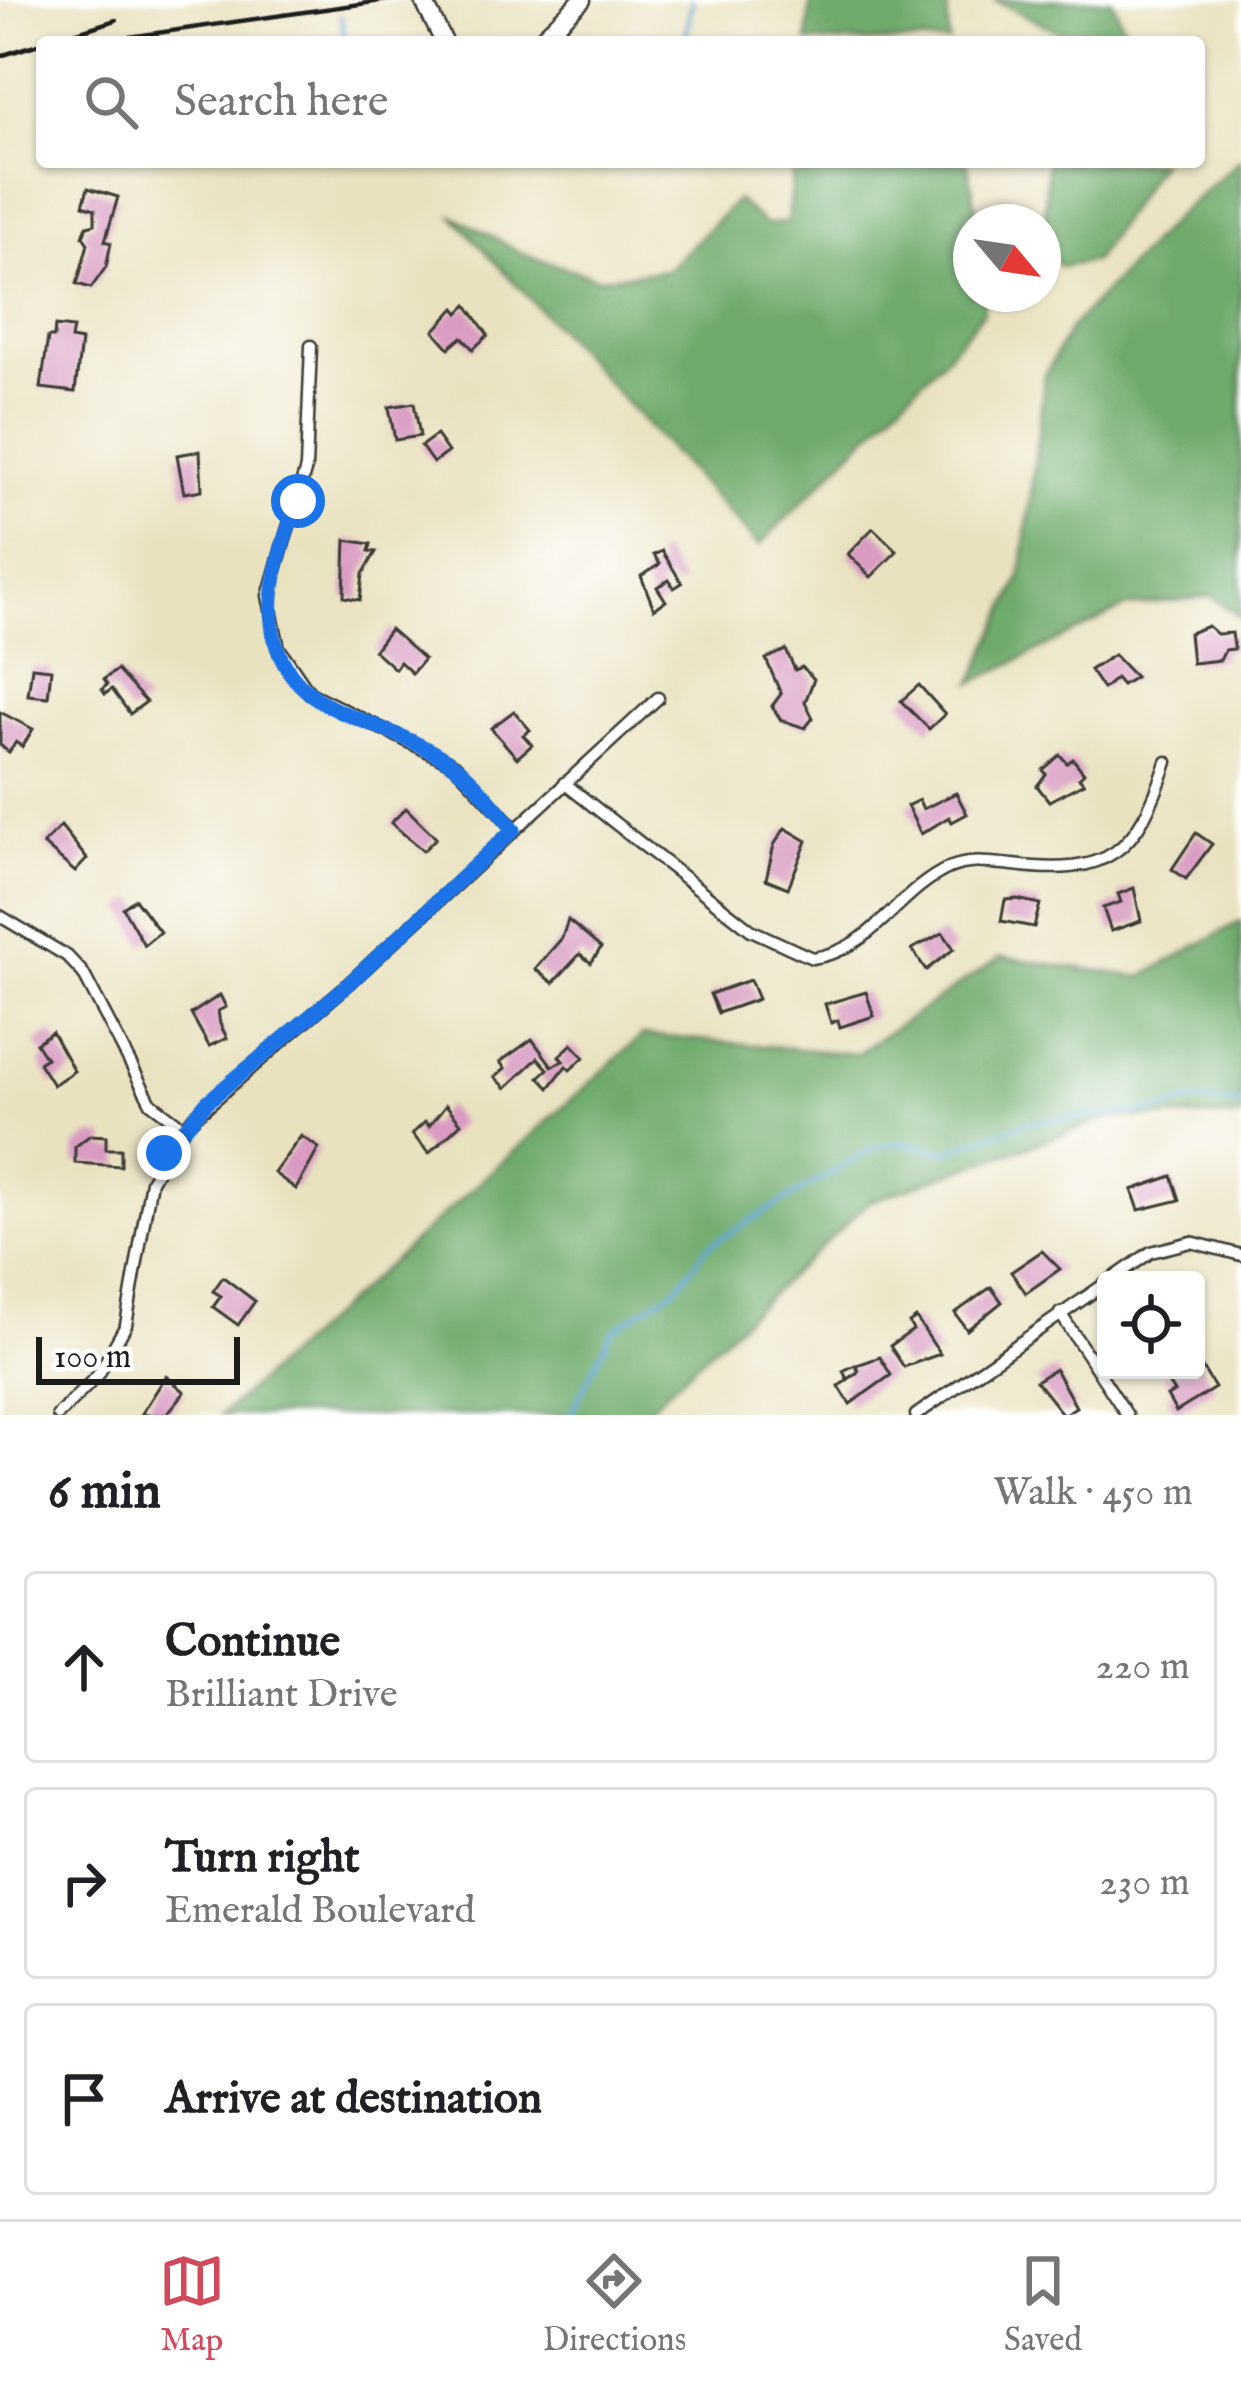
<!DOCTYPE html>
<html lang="en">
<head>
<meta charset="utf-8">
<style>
  body { margin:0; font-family:"IM FELL English",serif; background:#f6f6f6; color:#202124 }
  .controls { position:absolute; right:36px; bottom:36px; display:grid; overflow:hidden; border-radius:12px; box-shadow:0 3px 9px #0004 }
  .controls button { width:108px; height:108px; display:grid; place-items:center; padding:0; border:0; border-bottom:3px solid #e0e0e0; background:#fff; color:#202124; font:60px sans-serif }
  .compass { position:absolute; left:953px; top:204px; width:108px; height:108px; border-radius:50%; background:#fff; box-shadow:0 3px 9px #0004; rotate:119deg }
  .scale { position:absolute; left:36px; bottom:30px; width:204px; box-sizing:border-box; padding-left:12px; border:6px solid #1c1c1c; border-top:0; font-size:33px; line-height:42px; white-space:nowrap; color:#1c1c1c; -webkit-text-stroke:9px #fff; paint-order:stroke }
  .stop { position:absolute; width:36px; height:36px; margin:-27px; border:9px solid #1a73e8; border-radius:50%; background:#fff }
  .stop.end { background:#1a73e8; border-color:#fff; box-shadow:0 3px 12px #0008 }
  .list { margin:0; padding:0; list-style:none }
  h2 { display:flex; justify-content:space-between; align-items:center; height:156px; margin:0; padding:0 48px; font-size:51px }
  h2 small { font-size:39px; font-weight:400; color:#757577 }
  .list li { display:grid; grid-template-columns:78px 1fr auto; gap:36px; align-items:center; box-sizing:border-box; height:192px; margin:0 24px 24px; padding:0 24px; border:3px solid #e0e0e0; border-radius:12px }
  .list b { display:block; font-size:45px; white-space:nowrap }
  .list p { margin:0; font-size:39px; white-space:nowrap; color:#757577 }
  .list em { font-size:39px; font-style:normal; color:#757577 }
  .icon { flex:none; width:66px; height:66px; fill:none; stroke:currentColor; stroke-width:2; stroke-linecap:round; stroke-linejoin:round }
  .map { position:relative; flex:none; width:1241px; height:1415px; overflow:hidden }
  .search { position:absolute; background:#fff; box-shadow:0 3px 9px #0004; left:36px; right:36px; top:36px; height:132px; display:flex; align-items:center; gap:30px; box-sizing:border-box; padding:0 42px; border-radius:12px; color:#757577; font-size:45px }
  .sheet { height:804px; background:#fff }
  nav { display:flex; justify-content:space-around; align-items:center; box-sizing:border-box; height:168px; border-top:3px solid #e0e0e0; background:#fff; font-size:33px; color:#757577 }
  nav a { display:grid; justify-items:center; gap:6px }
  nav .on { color:#d1495b }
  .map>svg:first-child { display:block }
</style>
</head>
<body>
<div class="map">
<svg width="1241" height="1415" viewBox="0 0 1241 1415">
  <rect width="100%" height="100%" fill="#fff"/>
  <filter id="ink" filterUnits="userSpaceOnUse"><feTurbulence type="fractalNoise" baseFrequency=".00833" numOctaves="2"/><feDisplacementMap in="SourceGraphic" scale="24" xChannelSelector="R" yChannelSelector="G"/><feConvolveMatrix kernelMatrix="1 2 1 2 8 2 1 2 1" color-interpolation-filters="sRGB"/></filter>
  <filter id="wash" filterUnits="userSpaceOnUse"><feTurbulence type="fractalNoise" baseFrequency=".004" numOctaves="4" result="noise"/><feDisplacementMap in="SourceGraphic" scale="48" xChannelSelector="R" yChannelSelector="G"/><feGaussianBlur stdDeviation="2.7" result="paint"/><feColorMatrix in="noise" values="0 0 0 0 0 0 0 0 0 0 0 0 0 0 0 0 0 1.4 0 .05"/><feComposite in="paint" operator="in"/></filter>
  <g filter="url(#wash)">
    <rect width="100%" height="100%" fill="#e9e2bf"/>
    <g fill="#6eaa6b" stroke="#456344" stroke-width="3">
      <path d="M811 0H947L949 42H807Z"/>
      <path d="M994 0H1112L1131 42H1080Z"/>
      <path d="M1241 159V618L1212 596 1126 607 972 683 1021 577 1045 375 1069 330 1177 215Z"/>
      <path d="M794 162H967L979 222H971V294H985L983 313 943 359 759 546 451 214 525 255 598 278 667 270 737 200 765 225 787 222Z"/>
      <path d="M1047 162H1160L1094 261 1061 267 1044 251Z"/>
      <path d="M1241 921V1117L1110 1118 870 1201 641 1415H221L643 1035 856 1054 1001 957 1141 977Z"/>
    </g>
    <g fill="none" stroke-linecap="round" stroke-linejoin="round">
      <g stroke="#5ba2d1" stroke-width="4.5">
        <path d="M341 17 345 42"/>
        <path d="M685 42 692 0"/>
        <path d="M397 162H427"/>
        <path d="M455 162H477"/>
        <path d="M570 1415 612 1331 677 1287 709 1245 876 1147 901 1143 945 1152 1028 1122 1160 1110 1192 1101 1241 1104"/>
      </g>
    </g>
    <g id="blocks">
      <g fill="#d99bc2">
        <path d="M88 188 118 197 105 241 111 243 106 267 91 288 77 284 88 244 83 236 87 226 95 224V209L83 205Z"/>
        <path d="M467 305 488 335 473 349 462 337 449 348 434 331 455 308 459 313Z"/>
        <path d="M55 326 73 328 71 339 81 341 75 392 41 388 48 337H54Z"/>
        <path d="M414 403 420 436 395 440 389 407Z"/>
        <path d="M436 435 448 452 433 463 421 446Z"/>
        <path d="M200 451 202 490 184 493 177 455Z"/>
        <path d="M873 528 897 551 871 577 848 554Z"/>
        <path d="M346 540 371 544 369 551 376 552 363 574 360 600 344 597Z"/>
        <path d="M662 551 682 583 674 588 669 580 657 587 666 601 654 609 641 576 660 564 654 555Z"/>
        <path d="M1208 626 1217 634 1232 633 1234 649 1225 650 1220 660 1192 663 1189 633Z"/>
        <path d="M390 629 424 659 412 673 400 662 395 669 374 650Z"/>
        <path d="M786 650 795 670 802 667 814 679 805 702 813 718 805 728 781 720 772 706 781 694 766 659Z"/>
        <path d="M1114 655 1135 677 1122 685 1116 678 1103 689 1090 670Z"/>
        <path d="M32 667 51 669 48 697 28 695Z"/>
        <path d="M117 670 146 702 130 714 112 689 105 694 102 689 107 685 104 679Z"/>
        <path d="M919 685 945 714 929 729 901 701Z"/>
        <path d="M514 711 530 730 523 735 532 745 517 758 491 728Z"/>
        <path d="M0 712 33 729 22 747 16 742 9 752 0 745Z"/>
        <path d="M1060 755 1067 763 1073 759 1084 773 1079 778 1084 783 1049 801 1037 786 1046 774 1043 770Z"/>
        <path d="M956 793 967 814 952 822 949 817 921 834 907 806 919 800 923 809Z"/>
        <path d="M406 808 436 838 423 851 391 823Z"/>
        <path d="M61 826 87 859 75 872 43 844Z"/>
        <path d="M785 828 807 841 788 888 766 879 774 845Z"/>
        <path d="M1196 833 1212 844 1186 879 1172 869Z"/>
        <path d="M1134 888 1141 921 1111 931 1103 908 1121 902 1118 894Z"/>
        <path d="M135 899 160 932 144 945 123 908Z"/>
        <path d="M1017 899 1040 904 1034 927 1001 921 1005 900Z"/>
        <path d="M568 920 601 948 591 963 580 954 553 983 535 969 562 938Z"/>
        <path d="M943 933 954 949 926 970 912 949Z"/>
        <path d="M750 980 758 999 718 1013 710 994Z"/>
        <path d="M866 992 874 1016 840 1027 838 1020 831 1023 825 1004Z"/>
        <path d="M220 995 226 1007 218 1011 220 1024 227 1038 209 1046 191 1014Z"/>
        <path d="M52 1032 74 1071 53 1085 39 1063 46 1058 36 1043Z"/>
        <path d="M532 1039 552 1066 563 1061 559 1056 572 1044 584 1057 570 1070 566 1066 549 1088 539 1077 548 1069 538 1058 506 1088 495 1077 505 1068 500 1062Z"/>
        <path d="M446 1105 461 1123 429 1153 412 1134 425 1122 429 1126Z"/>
        <path d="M90 1135 106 1136V1149H121V1166L75 1163V1147Z"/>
        <path d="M301 1136 319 1148 296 1189 274 1173Z"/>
        <path d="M1172 1176 1180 1200 1139 1210 1132 1190Z"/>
        <path d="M1042 1251 1060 1269 1026 1293 1011 1272Z"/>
        <path d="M223 1277 255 1301 238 1325 213 1307 221 1296 213 1291Z"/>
        <path d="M991 1287 1002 1302 967 1330 955 1313Z"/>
        <path d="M916 1318 940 1354 904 1367 890 1346 913 1330 909 1323Z"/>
        <path d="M880 1357 891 1375 850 1404 839 1386 858 1372 847 1379 843 1371 855 1365 859 1372 857 1365Z"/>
        <path d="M1196 1358 1215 1388 1176 1412 1167 1396 1174 1392 1162 1374 1196 1370Z"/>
        <path d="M1055 1369 1076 1407 1063 1415 1036 1381Z"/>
        <path d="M166 1376 185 1392 166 1415H141Z"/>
      </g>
    </g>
  </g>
  <g filter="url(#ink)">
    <use href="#blocks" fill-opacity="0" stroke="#3b3a34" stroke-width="3"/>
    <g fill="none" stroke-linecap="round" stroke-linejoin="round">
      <defs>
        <g id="street">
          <path d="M311 346 306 468 268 596 279 648 310 693 455 765 514 828"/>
          <path d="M564 783 751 930 812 958C872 951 897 892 949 868 970 859 991 863 1013 865 1110 877 1137 852 1167 762"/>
          <path d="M0 916 67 956 83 973 151 1103 183 1127"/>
          <path d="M1060 1313 1127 1415"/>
          <path d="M58 1415 98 1375 126 1325 151 1181 183 1127 344 988 658 698"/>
          <path d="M916 1415 1151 1252 1191 1242 1241 1255"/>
        </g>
        <g id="secondary">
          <path d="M423 0 444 42"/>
          <path d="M538 42 582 0"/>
        </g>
      </defs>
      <use href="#street" stroke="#3b3a34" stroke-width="15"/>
      <use href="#secondary" stroke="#3b3a34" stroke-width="21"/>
      <use href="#street" stroke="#fff" stroke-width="10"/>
      <use href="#secondary" stroke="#fff" stroke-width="16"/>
      <g stroke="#1c1c1c" stroke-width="4.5">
        <path d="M94 42 388 0"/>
        <path d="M0 56 116 20"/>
      </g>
    </g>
  </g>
  <g fill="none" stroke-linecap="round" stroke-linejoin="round" filter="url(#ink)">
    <path stroke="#1a73e8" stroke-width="15" d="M164 1153 207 1102 344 988 514 829C494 807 474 778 449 762 415 739 376 727 339 711 244 667 268 578 298 501"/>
  </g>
</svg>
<div class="controls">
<button><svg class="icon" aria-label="locate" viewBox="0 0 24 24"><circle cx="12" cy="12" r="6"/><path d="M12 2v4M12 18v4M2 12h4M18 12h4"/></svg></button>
</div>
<svg class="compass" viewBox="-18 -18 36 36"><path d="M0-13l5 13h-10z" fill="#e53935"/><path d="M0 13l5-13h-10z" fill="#757577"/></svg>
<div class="scale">100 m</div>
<div class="stop" style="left:298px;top:501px"></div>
<div class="stop end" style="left:164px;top:1153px"></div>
<div class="search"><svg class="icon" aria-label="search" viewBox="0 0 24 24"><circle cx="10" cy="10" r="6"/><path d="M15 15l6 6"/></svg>Search here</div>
</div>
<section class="sheet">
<h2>6 min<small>Walk · 450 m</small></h2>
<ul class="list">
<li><svg class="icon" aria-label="ahead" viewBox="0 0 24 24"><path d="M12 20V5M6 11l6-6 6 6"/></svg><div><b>Continue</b><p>Brilliant Drive</p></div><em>220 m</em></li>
<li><svg class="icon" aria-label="right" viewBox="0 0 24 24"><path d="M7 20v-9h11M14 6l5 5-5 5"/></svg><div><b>Turn right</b><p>Emerald Boulevard</p></div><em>230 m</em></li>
<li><svg class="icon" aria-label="arrive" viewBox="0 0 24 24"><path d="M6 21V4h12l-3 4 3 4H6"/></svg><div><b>Arrive at destination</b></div></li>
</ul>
</section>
<nav>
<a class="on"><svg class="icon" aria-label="map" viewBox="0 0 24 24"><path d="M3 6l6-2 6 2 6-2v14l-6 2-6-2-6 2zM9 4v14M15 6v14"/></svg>Map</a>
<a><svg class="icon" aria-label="directions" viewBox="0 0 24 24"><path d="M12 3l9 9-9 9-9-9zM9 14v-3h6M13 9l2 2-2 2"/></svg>Directions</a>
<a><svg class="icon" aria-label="saved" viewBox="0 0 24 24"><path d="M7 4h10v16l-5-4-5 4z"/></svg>Saved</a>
</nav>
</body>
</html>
